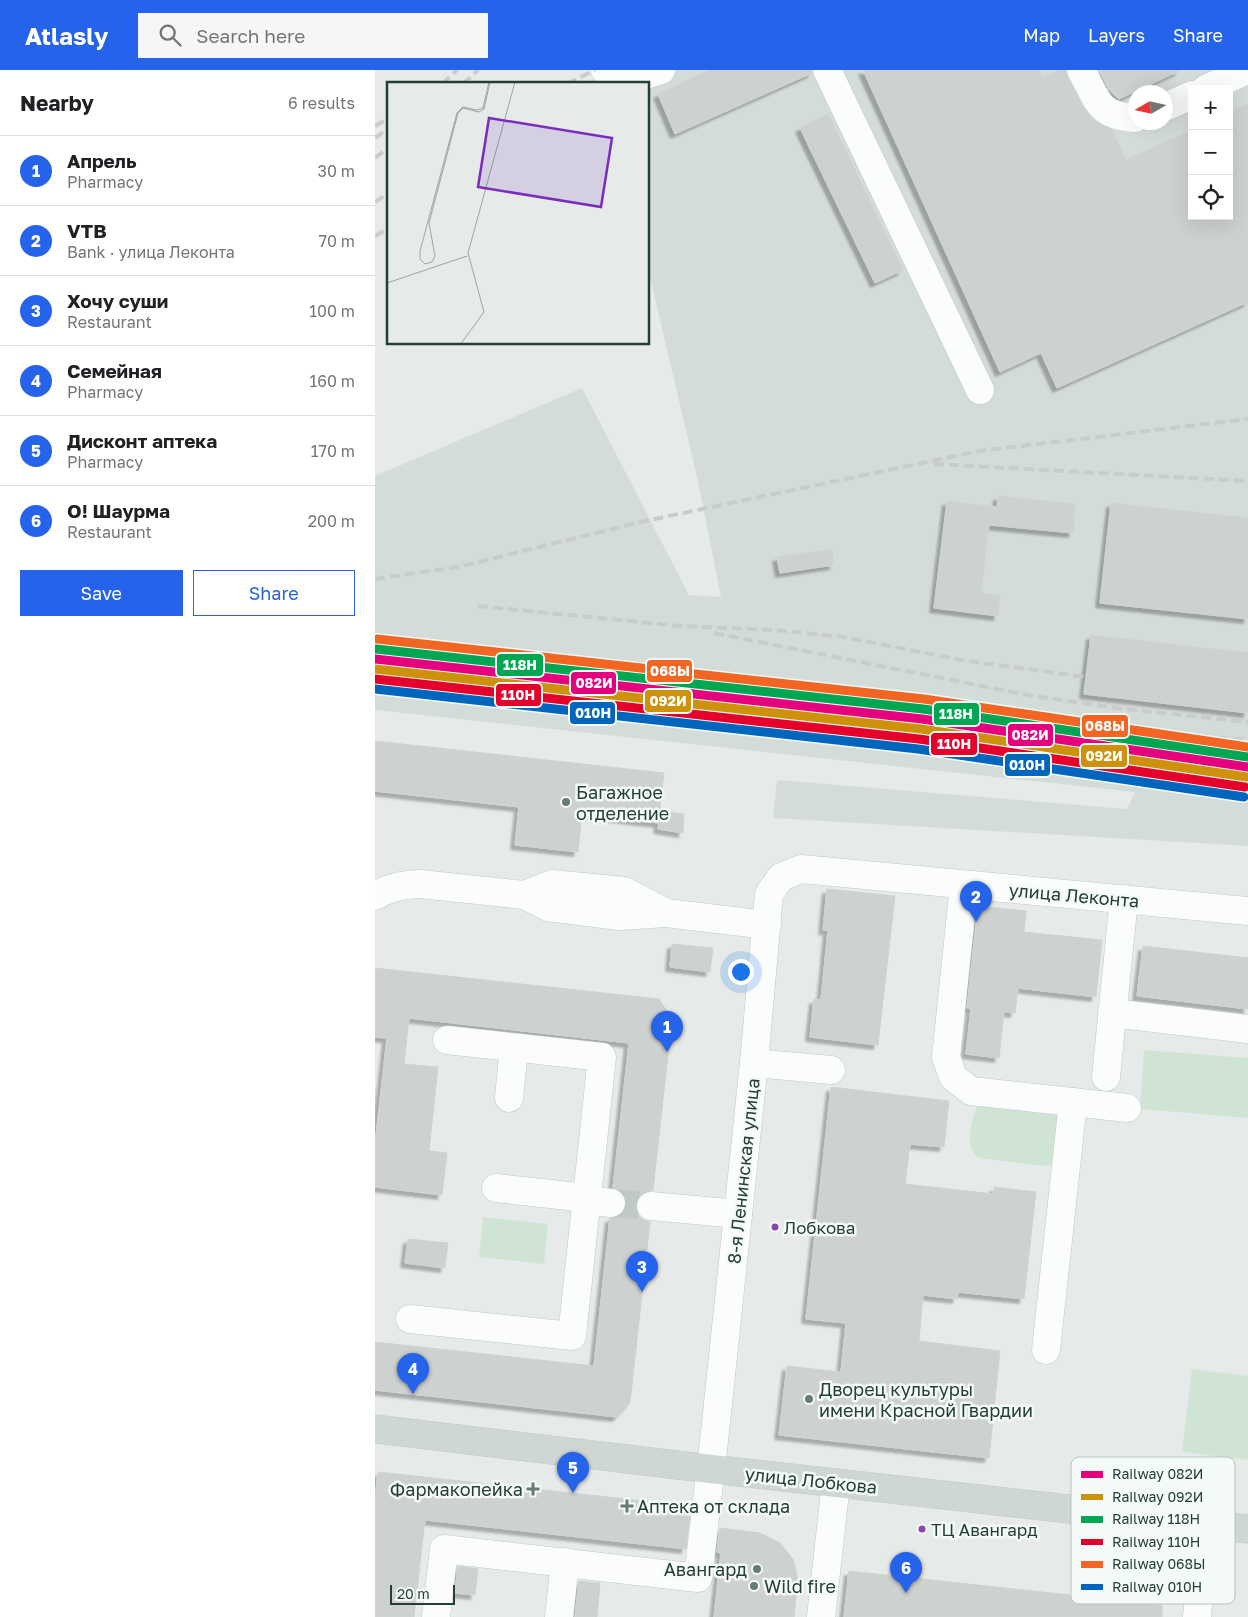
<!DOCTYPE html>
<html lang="en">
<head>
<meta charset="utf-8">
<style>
  body { margin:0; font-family:"Golos Text",sans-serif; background:#f6f6f6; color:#202124 }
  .controls { position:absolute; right:15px; top:15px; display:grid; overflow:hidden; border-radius:0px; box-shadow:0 5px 20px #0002 }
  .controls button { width:45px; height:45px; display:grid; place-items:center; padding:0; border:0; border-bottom:1px solid #e0e0e0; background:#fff; color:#202124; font:25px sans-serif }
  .compass { position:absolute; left:753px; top:15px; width:45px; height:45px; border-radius:50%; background:#fff; box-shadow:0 5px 20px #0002; rotate:261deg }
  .scale { position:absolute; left:15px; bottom:12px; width:65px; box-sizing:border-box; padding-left:5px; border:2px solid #233f37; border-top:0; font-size:14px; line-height:18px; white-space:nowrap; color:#233f37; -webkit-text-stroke:4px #f4faf7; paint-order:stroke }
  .you { position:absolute; left:365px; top:901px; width:18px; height:18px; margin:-12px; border:4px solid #fff; border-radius:50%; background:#1a73e8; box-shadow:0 0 0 8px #1a73e833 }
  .badge { display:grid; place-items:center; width:32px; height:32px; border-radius:50%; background:#2563eb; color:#fff; font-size:16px; font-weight:700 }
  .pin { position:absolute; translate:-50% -41px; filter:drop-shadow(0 1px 2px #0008) }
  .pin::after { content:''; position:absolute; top:26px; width:18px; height:15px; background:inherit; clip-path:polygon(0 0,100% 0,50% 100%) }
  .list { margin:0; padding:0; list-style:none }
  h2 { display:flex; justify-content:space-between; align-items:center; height:65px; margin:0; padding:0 20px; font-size:21px }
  h2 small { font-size:16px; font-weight:400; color:#757577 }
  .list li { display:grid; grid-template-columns:32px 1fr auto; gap:15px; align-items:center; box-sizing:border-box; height:70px; padding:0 20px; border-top:1px solid #e0e0e0 }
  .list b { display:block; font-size:19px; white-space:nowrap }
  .list p { margin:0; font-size:16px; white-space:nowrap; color:#757577 }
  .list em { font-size:16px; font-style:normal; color:#757577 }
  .actions { display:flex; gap:10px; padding:15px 20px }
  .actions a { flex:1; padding:11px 0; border:1px solid #2563eb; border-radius:0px; text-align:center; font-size:18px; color:#2563eb }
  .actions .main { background:#2563eb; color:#fff }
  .icon { flex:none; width:28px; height:28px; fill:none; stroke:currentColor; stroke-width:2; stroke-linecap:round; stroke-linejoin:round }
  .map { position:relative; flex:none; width:873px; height:1547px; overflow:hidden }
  header { display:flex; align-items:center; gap:30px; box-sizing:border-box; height:70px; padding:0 25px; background:#2563eb; color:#fff }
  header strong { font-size:24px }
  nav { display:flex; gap:28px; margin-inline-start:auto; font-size:18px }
  .search { width:350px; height:45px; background:#f6f6f6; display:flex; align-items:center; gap:12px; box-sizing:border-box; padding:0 18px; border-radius:0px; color:#757577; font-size:19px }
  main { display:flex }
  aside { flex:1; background:#fff }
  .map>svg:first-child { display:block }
</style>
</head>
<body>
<header>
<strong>Atlasly</strong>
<div class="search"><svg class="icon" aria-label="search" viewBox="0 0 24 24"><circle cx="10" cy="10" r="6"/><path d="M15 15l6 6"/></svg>Search here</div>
<nav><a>Map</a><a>Layers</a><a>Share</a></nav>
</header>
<main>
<aside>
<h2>Nearby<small>6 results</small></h2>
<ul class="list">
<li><span class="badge">1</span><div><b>Апрель</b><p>Pharmacy</p></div><em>30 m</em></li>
<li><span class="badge">2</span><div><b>VTB</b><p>Bank · улица Леконта</p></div><em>70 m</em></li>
<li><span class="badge">3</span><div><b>Хочу суши</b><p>Restaurant</p></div><em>100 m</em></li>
<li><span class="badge">4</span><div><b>Семейная</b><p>Pharmacy</p></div><em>160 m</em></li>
<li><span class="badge">5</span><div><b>Дисконт аптека</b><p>Pharmacy</p></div><em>170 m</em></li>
<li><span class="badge">6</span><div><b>О! Шаурма</b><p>Restaurant</p></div><em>200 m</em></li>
</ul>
<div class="actions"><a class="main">Save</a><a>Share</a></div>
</aside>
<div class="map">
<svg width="873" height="1547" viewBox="0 0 873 1547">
  <defs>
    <filter id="shadow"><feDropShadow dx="-4.5" dy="4.5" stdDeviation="1" flood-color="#0004"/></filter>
  </defs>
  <rect width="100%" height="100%" fill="#e6ebe9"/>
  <path fill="#d4dcd9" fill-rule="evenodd" d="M226 0H873V776L398 748 402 710 752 739 760 722 0 640V406L207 318 314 525 346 527 322 407 274 203V14ZM817 19H854V146H817ZM760 22H790V52H760Z"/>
  <g fill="#cfe4d5">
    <path d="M769 980 873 988V1048L765 1039Z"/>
    <path d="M604 1034 687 1044 682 1093 670 1096 604 1088C600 1085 597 1083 596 1078 593 1068 597 1043 604 1034Z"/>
    <path d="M108 1147 173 1154 169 1194 104 1187Z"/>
    <path d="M817 1299 873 1306V1390L807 1382Z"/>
  </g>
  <g fill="#cdd2d0" stroke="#cfd4d2" filter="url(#shadow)">
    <path d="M335 0H437V3L300 64 283 24Z"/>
    <path d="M488 0H664L667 8 685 0H690L692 7 708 37 720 51 737 60 751 90 817 60V146H854V42L873 34V232L682 318 666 283 625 302Z"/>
    <path d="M724 0H806L744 29 734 20Z"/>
    <path d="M453 44 528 200 500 213 425 58Z"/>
    <path d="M623 426 700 434 698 463 614 455 606 523 625 526 623 546 559 538 572 431 622 437Z"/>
    <path d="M736 433 873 448V549L725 533Z"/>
    <path d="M457 479 459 495 405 503 402 487Z"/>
    <path d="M716 565 873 583V643L709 624Z"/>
    <path d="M0 671 289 703 284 747 285 741 309 744 308 763 283 759 284 753 207 744 203 782 140 775 144 737 0 721Z"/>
    <path d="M452 819 520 826 503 975 435 967 439 929 446 930 453 860H448Z"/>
    <path d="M603 836 651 841 649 862 727 870 721 927 643 918 640 943 629 942 624 988 591 984 596 938H592Z"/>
    <path d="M297 874 338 878 335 902 295 897Z"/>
    <path d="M768 876 873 888V939L762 926Z"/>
    <path d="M0 898 284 929 297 949 278 1120 269 1122 263 1127 261 1134 262 1143 267 1149 275 1152 255 1333 242 1347 0 1320V1272L219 1296 235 1148 242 1147 248 1143 252 1134 250 1126 246 1121 238 1118 254 973 34 948 29 994 63 997 54 1081 72 1083 67 1125 0 1117V1075L12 968 0 967Z"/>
    <path d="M456 1017 574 1031 569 1077 535 1074 530 1114 619 1124V1117L661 1122 649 1229 583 1222 582 1229 548 1225 544 1271 625 1281 614 1388 404 1365 412 1296 466 1302 471 1253 431 1249Z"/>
    <path d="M33 1169 73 1173 70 1198 30 1193Z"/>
    <path d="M3 1402 316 1436 311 1479 50 1450 39 1547H0V1430Z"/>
    <path d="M345 1458 385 1463 405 1473 418 1489 423 1510 419 1547H339L346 1483 342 1482Z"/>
    <path d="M83 1496 103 1499 100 1525 80 1523Z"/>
    <path d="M474 1501 787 1535V1547H469Z"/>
    <path d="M204 1511 225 1513 222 1547H200Z"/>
  </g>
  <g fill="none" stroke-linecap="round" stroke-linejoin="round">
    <path stroke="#bfc9c5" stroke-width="28" stroke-dasharray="28 14" stroke-linecap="butt" d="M236 1133 276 1136"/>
    <defs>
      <g id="minor">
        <path d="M230 0 238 9 250 12 286 0"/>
        <path d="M452 0 605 320"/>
        <path d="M706 0C723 30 722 46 760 48"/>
        <path d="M831 19 872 0"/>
        <path d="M790 37 817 25"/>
        <path d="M589 815 571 987 578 1007 596 1021 752 1038"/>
        <path d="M149 825 173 837 244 846 291 843"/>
        <path d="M0 826C15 817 28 814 45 814L149 825 177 814 249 821 291 843 392 855"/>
        <path d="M737 943 873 959"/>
        <path d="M379 993 456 1000"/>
        <path d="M731 1007 749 829"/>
        <path d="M134 1028 139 978"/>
        <path d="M121 1118 212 1128"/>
        <path d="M212 1130 236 1133"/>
        <path d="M276 1136 363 1144"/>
        <path d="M35 1249 197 1266 227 987 72 970"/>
        <path d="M671 1280 698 1032"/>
        <path d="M61 1547 69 1479 323 1508 340 1362 379 993 394 824 406 807 426 799 873 841"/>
        <path d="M184 1547 190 1492"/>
        <path d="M446 1547 461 1413"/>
        <path d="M822 1547 830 1454"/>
      </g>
      <path id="major" d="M0 1359 336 1399 873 1459"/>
    </defs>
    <use href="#minor" stroke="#c3c8c6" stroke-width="29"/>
    <use href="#major" stroke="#c2cac7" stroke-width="29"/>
    <use href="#minor" stroke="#fbfcfc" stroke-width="28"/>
    <use href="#major" stroke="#ced7d4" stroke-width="28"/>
    <g stroke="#c8ccca" stroke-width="4" stroke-dasharray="10 5" stroke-linecap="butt">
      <path d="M67 14 82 0"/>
      <path d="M88 14 103 0"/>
      <path d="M192 14 220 0"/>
      <path d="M0 56 14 48"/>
      <path d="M0 68 14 58"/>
      <path d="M0 88 14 77"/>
      <path d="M0 132 14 123"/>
      <path d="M0 166 14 158"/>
      <path d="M559 394 873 411"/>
      <path d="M0 509 83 497 270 451 604 381 873 349"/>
      <path d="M103 536 305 556 399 560 469 567 586 590 711 607"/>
      <path d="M339 563 658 626 749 639 873 652"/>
      <path d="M649 651 873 670"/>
    </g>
    <defs>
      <path id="rail-1" d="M0 589 547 649 873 697"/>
      <path id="rail-2" d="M0 599 546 659 872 707"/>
      <path id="rail-3" d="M1 579 548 639 873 687"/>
      <path id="rail-4" d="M0 609 544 669 870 717"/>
      <path id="rail-5" d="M2 569 549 629 873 677"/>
      <path id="rail-6" d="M0 619 543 679 869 727"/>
    </defs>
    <use href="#rail-1" stroke="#f4faf7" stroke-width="12"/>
    <use href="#rail-2" stroke="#f4faf7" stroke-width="12"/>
    <use href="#rail-3" stroke="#f4faf7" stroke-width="12"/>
    <use href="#rail-4" stroke="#f4faf7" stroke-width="12"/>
    <use href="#rail-5" stroke="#f4faf7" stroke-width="12"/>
    <use href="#rail-6" stroke="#f4faf7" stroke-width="12"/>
    <use href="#rail-1" stroke="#e5007d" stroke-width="9"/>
    <use href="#rail-2" stroke="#cd910b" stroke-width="9"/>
    <use href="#rail-3" stroke="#00a651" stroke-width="9"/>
    <use href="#rail-4" stroke="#e4002b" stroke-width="9"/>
    <use href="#rail-5" stroke="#f26522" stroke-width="9"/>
    <use href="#rail-6" stroke="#0065bd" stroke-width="9"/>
  </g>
  <g fill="#677b75" stroke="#f4faf7" stroke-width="2">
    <circle cx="191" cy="732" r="5"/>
    <circle cx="434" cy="1329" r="5"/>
    <path d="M155.5 1411.5h5v5h5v5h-5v5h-5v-5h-5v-5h5z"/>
    <path d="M249.5 1428.5h5v5h5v5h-5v5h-5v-5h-5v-5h5z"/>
    <circle cx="382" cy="1499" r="5"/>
    <circle cx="379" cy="1516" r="5"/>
  </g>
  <g fill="#8e44ad" stroke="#f4faf7" stroke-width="2">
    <circle cx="400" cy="1157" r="4.5"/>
    <circle cx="547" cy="1459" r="4.5"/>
  </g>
  <g text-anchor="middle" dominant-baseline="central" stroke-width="5" stroke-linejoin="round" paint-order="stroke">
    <g font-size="17" fill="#233f37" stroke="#f4faf7" text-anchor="start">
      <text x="409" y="1157">Лобкова</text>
      <text x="556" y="1459">ТЦ Авангард</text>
    </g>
    <g font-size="18" fill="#233f37" stroke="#f4faf7" text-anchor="start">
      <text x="201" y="722">Багажное<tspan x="201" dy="21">отделение</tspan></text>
      <text x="444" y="1319">Дворец культуры<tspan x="444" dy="21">имени Красной Гвардии</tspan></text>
      <text x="148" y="1419" text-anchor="end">Фармакопейка</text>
      <text x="262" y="1436">Аптека от склада</text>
      <text x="372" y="1499" text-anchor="end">Авангард</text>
      <text x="389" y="1516">Wild fire</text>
    </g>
    <g font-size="18" fill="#233f37" stroke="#f4faf7">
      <text transform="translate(699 825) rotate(5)">улица Леконта</text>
      <text transform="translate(368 1101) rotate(-84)">8-я Ленинская улица</text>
      <text transform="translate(436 1410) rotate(6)">улица Лобкова</text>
    </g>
  </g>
  <g transform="translate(12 12)">
    <rect width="262" height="262" fill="#e6ebe9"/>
    <path fill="none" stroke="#98a6a2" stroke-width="1" d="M102 0 96 26 90 28 76 25 70 31 33 169V177L38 182 45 180 48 174 42 141 71 31 76 26 92 30 97 27 103 0M0 201 80 174M73 263 97 230 81 171 128 0"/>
    <path fill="#7b2cbf" fill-opacity="0.15" stroke="#7b2cbf" stroke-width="2.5" d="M102 36 225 56 214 125 91 105Z"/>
    <rect width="262" height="262" fill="none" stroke="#233f37" stroke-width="2.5"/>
  </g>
  <rect x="696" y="1387" width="164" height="147" rx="8" fill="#f4faf7" stroke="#b5c2bd" stroke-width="1"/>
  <rect x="706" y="1401" width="22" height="7" fill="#e5007d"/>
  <rect x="706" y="1424" width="22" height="6" fill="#cd910b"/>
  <rect x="706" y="1446" width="22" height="7" fill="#00a651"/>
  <rect x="706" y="1469" width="22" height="6" fill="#e4002b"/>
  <rect x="706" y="1491" width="22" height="7" fill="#f26522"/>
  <rect x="706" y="1514" width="22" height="6" fill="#0065bd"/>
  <g font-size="14" fill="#233f37">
    <text x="737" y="1409">Railway 082И</text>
    <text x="737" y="1432">Railway 092И</text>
    <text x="737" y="1454">Railway 118Н</text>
    <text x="737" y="1477">Railway 110Н</text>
    <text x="737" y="1499">Railway 068Ы</text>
    <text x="737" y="1522">Railway 010Н</text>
  </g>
  <g stroke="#f4faf7" stroke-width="2">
    <rect x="121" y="583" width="48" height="24" rx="5" fill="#00a651"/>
    <rect x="271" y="589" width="47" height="24" rx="5" fill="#f26522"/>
    <rect x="195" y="601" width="47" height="24" rx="5" fill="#e5007d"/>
    <rect x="120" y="613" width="47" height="24" rx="5" fill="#e4002b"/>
    <rect x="269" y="619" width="48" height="24" rx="5" fill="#cd910b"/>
    <rect x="194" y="631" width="47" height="24" rx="5" fill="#0065bd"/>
    <rect x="558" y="632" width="47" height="24" rx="5" fill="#00a651"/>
    <rect x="706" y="644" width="48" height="24" rx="5" fill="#f26522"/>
    <rect x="632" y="653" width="47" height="24" rx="5" fill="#e5007d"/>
    <rect x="555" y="662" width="48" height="24" rx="5" fill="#e4002b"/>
    <rect x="705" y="674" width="48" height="24" rx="5" fill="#cd910b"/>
    <rect x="629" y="683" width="47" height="24" rx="5" fill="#0065bd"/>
  </g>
  <g font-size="14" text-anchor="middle" font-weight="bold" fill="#fff">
    <text x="145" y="600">118Н</text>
    <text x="295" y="606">068Ы</text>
    <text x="219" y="618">082И</text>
    <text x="143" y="630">110Н</text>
    <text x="293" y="636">092И</text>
    <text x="218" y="648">010Н</text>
    <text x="581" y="649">118Н</text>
    <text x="730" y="661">068Ы</text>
    <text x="655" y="670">082И</text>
    <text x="579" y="679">110Н</text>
    <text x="729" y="691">092И</text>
    <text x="652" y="700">010Н</text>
  </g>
</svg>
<div class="controls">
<button>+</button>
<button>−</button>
<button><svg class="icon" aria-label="locate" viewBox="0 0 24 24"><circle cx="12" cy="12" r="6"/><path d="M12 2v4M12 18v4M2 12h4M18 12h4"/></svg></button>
</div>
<svg class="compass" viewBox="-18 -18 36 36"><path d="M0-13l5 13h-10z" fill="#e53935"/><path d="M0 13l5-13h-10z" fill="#757577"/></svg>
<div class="scale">20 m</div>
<div class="you"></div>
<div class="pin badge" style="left:292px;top:982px">1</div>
<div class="pin badge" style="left:601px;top:852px">2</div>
<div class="pin badge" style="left:267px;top:1222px">3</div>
<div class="pin badge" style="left:38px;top:1324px">4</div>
<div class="pin badge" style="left:198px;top:1423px">5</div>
<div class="pin badge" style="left:531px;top:1523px">6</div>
</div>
</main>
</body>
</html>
